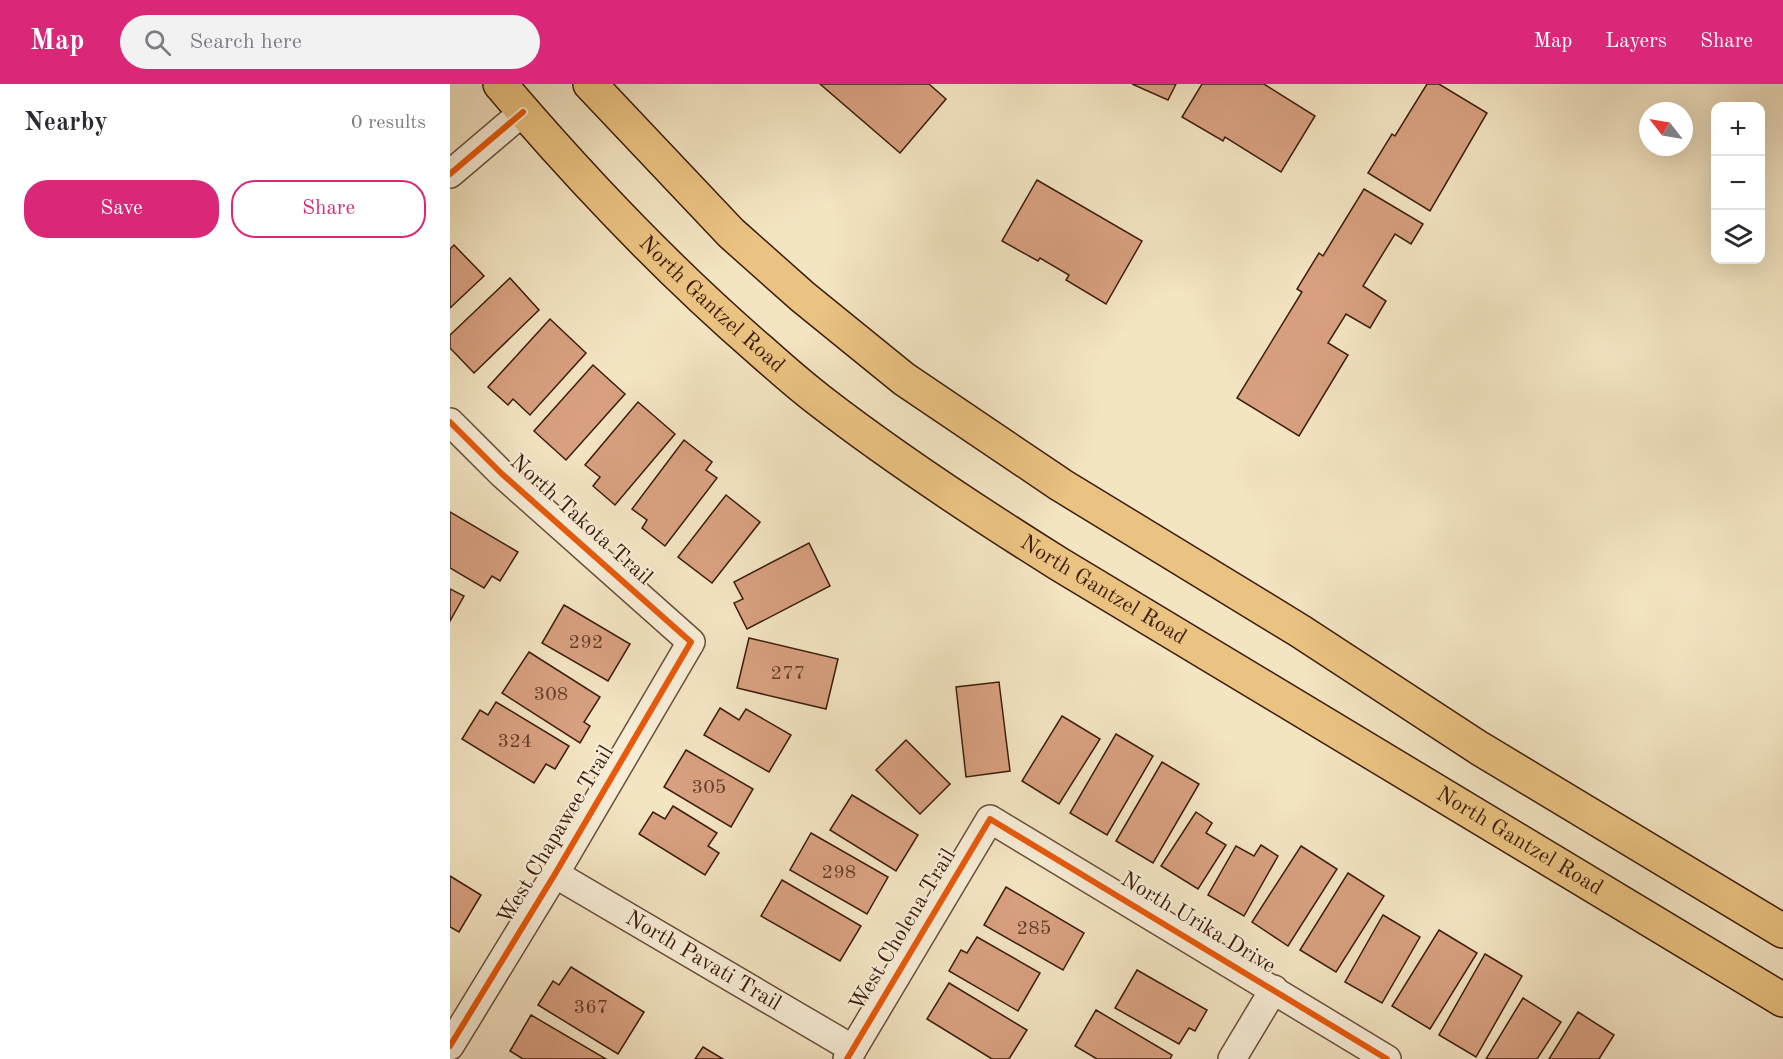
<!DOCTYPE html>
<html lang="en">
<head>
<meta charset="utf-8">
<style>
  body { margin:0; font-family:"Old Standard TT",serif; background:#f2f2f3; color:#2b2b33 }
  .controls { position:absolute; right:18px; top:18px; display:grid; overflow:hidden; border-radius:12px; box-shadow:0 6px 24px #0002 }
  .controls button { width:54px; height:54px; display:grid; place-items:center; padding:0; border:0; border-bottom:2px solid #e1e1e2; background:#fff; color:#2b2b33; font:30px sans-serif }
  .compass { position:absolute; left:1189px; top:18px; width:54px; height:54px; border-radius:50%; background:#fff; box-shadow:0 6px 24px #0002; rotate:301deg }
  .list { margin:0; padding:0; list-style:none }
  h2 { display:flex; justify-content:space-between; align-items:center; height:78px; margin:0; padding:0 24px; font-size:26px }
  h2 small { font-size:20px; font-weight:400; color:#7c7c81 }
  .actions { display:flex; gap:12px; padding:18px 24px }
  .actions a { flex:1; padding:14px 0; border:2px solid #db2777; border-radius:24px; text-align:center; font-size:21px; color:#db2777 }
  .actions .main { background:#db2777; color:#fff }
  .icon { flex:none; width:33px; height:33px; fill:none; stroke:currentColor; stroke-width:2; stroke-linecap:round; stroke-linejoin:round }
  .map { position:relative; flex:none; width:1333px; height:975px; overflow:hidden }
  header { display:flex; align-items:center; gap:36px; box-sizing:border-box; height:84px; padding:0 30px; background:#db2777; color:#fff }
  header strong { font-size:28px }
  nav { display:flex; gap:33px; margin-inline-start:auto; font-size:21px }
  .search { width:420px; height:54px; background:#f2f2f3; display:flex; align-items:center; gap:15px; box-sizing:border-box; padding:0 21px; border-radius:33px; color:#7c7c81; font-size:22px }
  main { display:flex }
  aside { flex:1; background:#fff }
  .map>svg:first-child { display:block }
</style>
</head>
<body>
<header>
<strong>Map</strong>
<div class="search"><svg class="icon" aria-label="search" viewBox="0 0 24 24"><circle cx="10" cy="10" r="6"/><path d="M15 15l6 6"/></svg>Search here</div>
<nav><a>Map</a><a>Layers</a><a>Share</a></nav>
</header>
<main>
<aside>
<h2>Nearby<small>0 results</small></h2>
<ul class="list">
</ul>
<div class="actions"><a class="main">Save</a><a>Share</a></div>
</aside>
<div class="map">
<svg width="1333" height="975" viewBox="0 0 1333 975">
  <rect width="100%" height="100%" fill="#f3e4c2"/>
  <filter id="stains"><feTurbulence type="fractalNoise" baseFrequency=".00333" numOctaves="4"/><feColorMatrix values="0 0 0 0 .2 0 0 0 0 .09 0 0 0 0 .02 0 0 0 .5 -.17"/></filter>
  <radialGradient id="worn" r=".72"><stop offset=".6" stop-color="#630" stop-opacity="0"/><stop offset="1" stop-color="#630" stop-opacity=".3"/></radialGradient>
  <g fill="#d8a080" stroke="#3c1d0b" stroke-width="1.5">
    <path d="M370 0H479L496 15 450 69Z"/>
    <path d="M682 0H726L718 16Z"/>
    <path d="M752 0H814L865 32 831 88 775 53 773 57 732 33Z"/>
    <path d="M977 0H989L1037 29 980 127 918 89 942 50 945 52Z"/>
    <path d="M587 96 692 157 656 220 616 196 619 191 590 174 588 177 552 157Z"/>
    <path d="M914 105 973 140 961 160 945 150 913 202 936 217 920 244 896 230 878 259 898 271 849 352 787 314 852 208 847 205 869 169 873 172Z"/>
    <path d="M4 161 34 192 0 224V165Z"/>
    <path d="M60 194 89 226 24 289 0 264V251Z"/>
    <path d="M100 235 136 269 80 331 63 315 58 321 38 303Z"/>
    <path d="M143 281 175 310 116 376 84 347Z"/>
    <path d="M188 318 225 350 165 421 143 402 150 393 135 381Z"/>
    <path d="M234 356 262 378 256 386 267 394 215 462 192 444 197 436 182 425Z"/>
    <path d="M276 411 310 438 262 499 228 473Z"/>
    <path d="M0 428 68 468 50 497 42 492 34 504 0 484Z"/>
    <path d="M359 459 380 502 297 545 284 519 293 515 284 498Z"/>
    <path d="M0 505 14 512 0 537Z"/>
    <path d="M114 521 180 560 158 597 92 559Z"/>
    <path d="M299 554 388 575 376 625 287 604Z"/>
    <path d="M79 568 150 613 134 638 140 642 130 659 52 609Z"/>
    <path d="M549 598 560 687 516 693 506 603Z"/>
    <path d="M46 618 119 662 105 685 96 680 84 699 12 655 30 626 38 631Z"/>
    <path d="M270 624 289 636 296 625 341 651 319 688 254 651Z"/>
    <path d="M612 632 650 655 609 720 572 697Z"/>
    <path d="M666 650 703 672 657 751 620 729Z"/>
    <path d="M456 656 500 700 470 730 426 686Z"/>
    <path d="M236 666 303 705 281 743 214 703Z"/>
    <path d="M712 678 749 700 703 779 666 757Z"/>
    <path d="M402 711 468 751 446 787 380 746Z"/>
    <path d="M223 722 267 749 258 762 269 769 255 791 189 750 203 728 215 735Z"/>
    <path d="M746 728 762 739 756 749 776 761 748 805 711 782Z"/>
    <path d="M361 749 438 793 417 830 340 786Z"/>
    <path d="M811 761 828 772 794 832 758 811 786 762 804 772Z"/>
    <path d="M851 762 887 785 838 862 802 838Z"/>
    <path d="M898 789 934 812 886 888 850 866Z"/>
    <path d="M0 792 31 811 9 848 0 843Z"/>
    <path d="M332 796 411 842 390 877 311 832Z"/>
    <path d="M556 803 634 849 613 886 534 841Z"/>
    <path d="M933 831 970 853 932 919 895 898Z"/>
    <path d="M989 846 1027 869 980 945 942 922Z"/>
    <path d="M527 853 590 889 568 927 499 887 511 866 517 869Z"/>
    <path d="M1035 870 1072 892 1026 973 989 951Z"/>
    <path d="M121 883 194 928 168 970 88 921 103 897 109 901Z"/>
    <path d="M687 886 757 926 745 947 739 944 729 960 665 924Z"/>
    <path d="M499 899 577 946 559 975H542L477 935Z"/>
    <path d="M1073 914 1111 938 1087 975H1036Z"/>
    <path d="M646 926 722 971 720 975H647L625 962Z"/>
    <path d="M1128 928 1164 951 1149 975H1099Z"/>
    <path d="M81 931 156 975H73L60 967Z"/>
    <path d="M253 963 273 975H245Z"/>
  </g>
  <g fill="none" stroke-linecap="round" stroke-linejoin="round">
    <defs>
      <g id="street">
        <path d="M0 90 73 28"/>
        <path d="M0 338 52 390 241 558 105 790 0 962"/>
        <path id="s1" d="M105 790 403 965"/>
        <path d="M397 975 540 735 937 975"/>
        <path d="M782 975 824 905"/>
      </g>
      <g id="primary">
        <path id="s2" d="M50 0C131 95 215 184 310 266 329 283 348 300 369 316 445 375 526 428 609 480L1333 916"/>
        <path d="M140 0 281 149 353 213 454 295 611 401 850 547 1029 664 1333 847"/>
      </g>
    </defs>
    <use href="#street" stroke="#6a4f39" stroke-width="30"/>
    <use href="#primary" stroke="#3c1d0b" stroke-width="36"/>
    <use href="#street" stroke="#f7edd7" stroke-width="27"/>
    <use href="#primary" stroke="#eac281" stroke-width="33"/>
    <defs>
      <g id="cycleway">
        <path d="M0 90 73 28"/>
        <path d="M0 338 52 390 241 558 105 790 0 962"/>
        <path d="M397 975 540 735 937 975"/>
      </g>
    </defs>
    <use href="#cycleway" stroke="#f7edd7" stroke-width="10"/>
    <use href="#cycleway" stroke="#e8590c" stroke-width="6"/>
  </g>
  <g text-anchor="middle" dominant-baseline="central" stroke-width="4.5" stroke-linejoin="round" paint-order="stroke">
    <g font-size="20" fill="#633e28">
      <text x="136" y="559">292</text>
      <text x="338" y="590">277</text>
      <text x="101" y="611">308</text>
      <text x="65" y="658">324</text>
      <text x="259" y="704">305</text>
      <text x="389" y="789">298</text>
      <text x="584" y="845">285</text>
      <text x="141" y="924">367</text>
    </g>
    <g font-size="22" fill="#3c1d0b" stroke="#f7edd7">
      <text stroke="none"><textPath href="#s2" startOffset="306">North Gantzel Road</textPath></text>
      <text transform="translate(131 436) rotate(42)">North Takota Trail</text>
      <text stroke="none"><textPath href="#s2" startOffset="792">North Gantzel Road</textPath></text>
      <text transform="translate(106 751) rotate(-59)">West Chapawee Trail</text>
      <text stroke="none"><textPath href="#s2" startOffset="1278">North Gantzel Road</textPath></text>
      <text transform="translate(748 839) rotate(31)">North Urika Drive</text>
      <text transform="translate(453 846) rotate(-59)">West Cholena Trail</text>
      <text stroke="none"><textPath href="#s1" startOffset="172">North Pavati Trail</textPath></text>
    </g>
  </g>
  <rect width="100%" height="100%" filter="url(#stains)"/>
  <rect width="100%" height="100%" fill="url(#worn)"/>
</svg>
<div class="controls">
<button>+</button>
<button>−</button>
<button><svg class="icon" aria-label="layers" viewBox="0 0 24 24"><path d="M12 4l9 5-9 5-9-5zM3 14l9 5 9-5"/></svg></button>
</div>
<svg class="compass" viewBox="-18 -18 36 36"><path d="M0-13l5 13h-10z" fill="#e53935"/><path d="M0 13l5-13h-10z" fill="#7c7c81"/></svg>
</div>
</main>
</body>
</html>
